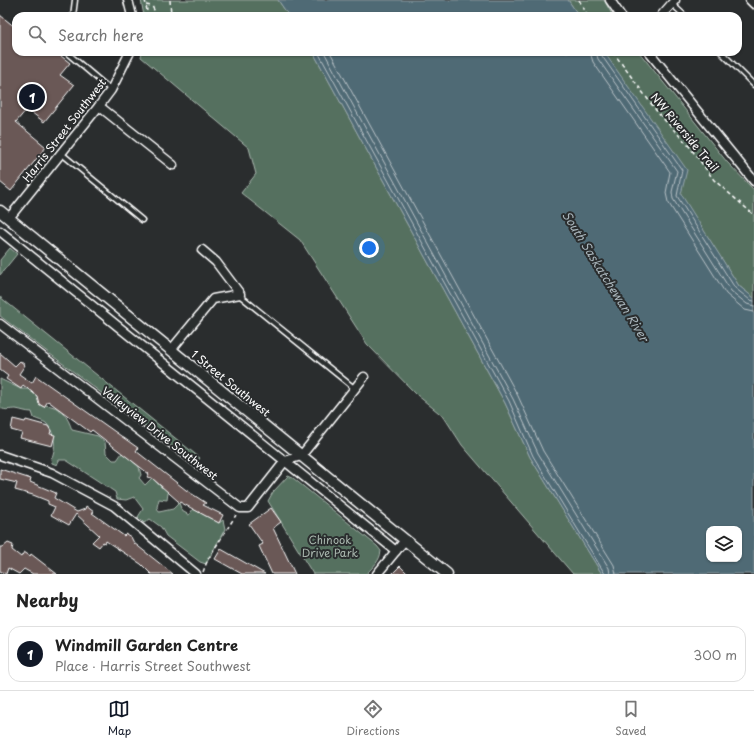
<!DOCTYPE html>
<html lang="en">
<head>
<meta charset="utf-8">
<style>
  body { margin:0; font-family:"Playpen Sans",sans-serif; background:#f2f2f2; color:#222 }
  .controls { position:absolute; right:12px; bottom:12px; display:grid; overflow:hidden; border-radius:8px; box-shadow:0 1px 3px #0004 }
  .controls button { width:36px; height:36px; display:grid; place-items:center; padding:0; border:0; border-bottom:1px solid #e0e0e0; background:#fff; color:#222; font:20px sans-serif }
  .you { position:absolute; left:369px; top:248px; width:14px; height:14px; margin:-10px; border:3px solid #fff; border-radius:50%; background:#1a73e8; box-shadow:0 0 0 6px #1a73e833 }
  .badge { display:grid; place-items:center; width:26px; height:26px; border-radius:50%; background:#111827; color:#fff; font-size:13px; font-weight:700 }
  .pin { position:absolute; translate:-50% -50%; border:2px solid #fff; box-shadow:0 1px 4px #0006 }
  .list { margin:0; padding:0; list-style:none }
  h2 { display:flex; justify-content:space-between; align-items:center; height:52px; margin:0; padding:0 16px; font-size:17px }
  h2 small { font-size:13px; font-weight:400; color:#767676 }
  .list li { display:grid; grid-template-columns:26px 1fr auto; gap:12px; align-items:center; box-sizing:border-box; height:56px; margin:0 8px 8px; padding:0 8px; border:1px solid #e0e0e0; border-radius:12px }
  .list b { display:block; font-size:15px; white-space:nowrap }
  .list p { margin:0; font-size:13px; white-space:nowrap; color:#767676 }
  .list em { font-size:13px; font-style:normal; color:#767676 }
  .icon { flex:none; width:22px; height:22px; fill:none; stroke:currentColor; stroke-width:2; stroke-linecap:round; stroke-linejoin:round }
  .map { position:relative; flex:none; width:754px; height:574px; overflow:hidden }
  .search { position:absolute; background:#fff; box-shadow:0 1px 3px #0004; left:12px; right:12px; top:12px; height:44px; display:flex; align-items:center; gap:10px; box-sizing:border-box; padding:0 14px; border-radius:12px; color:#767676; font-size:15px }
  .sheet { height:116px; background:#fff }
  nav { display:flex; justify-content:space-around; align-items:center; box-sizing:border-box; height:56px; border-top:1px solid #e0e0e0; background:#fff; font-size:11px; color:#767676 }
  nav a { display:grid; justify-items:center; gap:2px }
  nav .on { color:#111827 }
  .map>svg:first-child { display:block }
</style>
</head>
<body>
<div class="map">
<svg width="754" height="574" viewBox="0 0 754 574">
  <rect width="100%" height="100%" fill="#2a2d2e"/>
  <filter id="ink" filterUnits="userSpaceOnUse"><feTurbulence type="fractalNoise" baseFrequency=".025" numOctaves="2"/><feDisplacementMap in="SourceGraphic" scale="8" xChannelSelector="R" yChannelSelector="G"/><feConvolveMatrix kernelMatrix="1 2 1 2 8 2 1 2 1" color-interpolation-filters="sRGB"/></filter>
  <g filter="url(#ink)">
    <g fill="#54705f" stroke="#aab8af">
      <path d="M141 0H278L289 16H144Z"/>
      <path d="M568 0H604L613 16H579Z"/>
      <path d="M142 52H313L505 403 530 457 602 574H573L462 445 444 417 417 395 367 344 300 240 241 193 256 174 249 148 141 57Z"/>
      <path d="M604 52H639L727 162 754 190V298L739 286 680 194Z"/>
      <path d="M10 248 17 254 0 275V260Z"/>
      <path d="M0 297 200 458 195 464 0 316Z"/>
      <path d="M0 379 21 389H28L37 396 39 404 43 407 45 405C61 406 68 417 72 430L98 436 105 442 106 453 113 460H117L122 453 132 457V461L139 467 141 475 139 478 145 485 152 478 162 488 165 486 168 493 167 500 159 499 157 507 159 512 173 509 179 503 182 511 189 515 193 509 219 523 223 520 225 529 206 564 200 562 166 536 161 527 150 519 144 523 138 517 143 509 134 497 126 500 117 499 115 492 66 460H59L57 465 52 463 51 459C57 449 55 432 46 423 43 421 38 420 34 418L32 412C26 412 22 410 16 409 9 409 7 411 0 408Z"/>
      <path d="M288 476 293 478 377 546 381 551C380 561 373 567 366 574H313L268 501 273 492Z"/>
    </g>
    <g fill="#506a75" stroke="#96a6ac" fill-rule="evenodd">
      <path d="M278 0H568L579 16H289Z"/>
      <path d="M313 52H604L687 170 681 194 739 286 754 298V574H602L530 457 505 403ZM709 529H739V559H709Z"/>
    </g>
    <g fill="none" stroke-linecap="round" stroke-linejoin="round">
      <g stroke="#b9c3c8" stroke-width="1">
        <path d="M318 52 509 401 533 456 605 574"/>
        <path d="M324 52 513 399 538 453 609 568 610 574"/>
        <path d="M330 52 518 396 543 451 614 565 616 574"/>
        <path d="M590 52 593 62 670 172 666 193 668 202 726 294 745 310 754 312"/>
        <path d="M596 52 598 59 677 171 672 192 673 199 731 291 747 304 754 306"/>
        <path d="M601 52 602 56 682 170 677 196 735 288 750 300 754 301"/>
      </g>
    </g>
    <g fill="#6b5857" stroke="#fff">
      <path d="M0 15 16 28V52H56L70 63 60 75 74 85 44 122 27 109 16 122 46 147 11 191 0 182Z"/>
      <path d="M0 353 15 366 20 361 25 365 19 374 32 383 36 376 138 448 136 451 186 490 206 503 203 505 223 515 219 523 178 501 152 478 147 477 149 474 92 430 90 432 48 401 44 407 39 404 37 396 23 385 21 389 6 379 8 376 0 370Z"/>
      <path d="M13 419 25 422 26 420 48 426 51 431 50 434 55 435 52 446 20 438 22 433 11 430Z"/>
      <path d="M0 469 31 479 30 482 56 493 54 498 77 512 85 509 86 506 94 512 92 513 124 536 126 534 131 537 134 543 173 574H151L141 564 106 541 105 543 103 542 99 547 92 542 99 535 76 514 69 525 51 515 55 507 48 504V501L33 495 15 490 17 483 0 479Z"/>
      <path d="M271 508 281 522 273 528 295 574H272L259 546 263 544 249 524Z"/>
      <path d="M8 543 13 545 12 550 21 557 24 552 30 556 31 554 57 574H33L24 569 19 574 8 568 6 574 0 571V547H3Z"/>
      <path d="M221 549 265 574H242L215 559Z"/>
      <path d="M400 566 408 574H392Z"/>
    </g>
    <g fill="none" stroke-linecap="round" stroke-linejoin="round">
      <defs>
        <g id="service">
          <path d="M672 4 685 16"/>
          <path d="M73 16 75 0"/>
          <path d="M66 52 111 90"/>
          <path d="M721 52 754 85"/>
          <path d="M62 154 142 220"/>
          <path d="M238 294 354 388"/>
        </g>
        <g id="minor">
          <path d="M128 0 132 16"/>
          <path d="M610 0 621 16"/>
          <path d="M750 0 754 4"/>
          <path d="M661 16 675 0"/>
          <path d="M649 52 754 181"/>
          <path d="M99 106 173 165"/>
          <path d="M9 218 99 106 111 90 130 52"/>
          <path d="M0 231 396 551"/>
          <path d="M0 324 240 508H248L285 461 301 456 364 377"/>
          <path d="M171 350 213 299 240 294 216 262 202 250"/>
          <path d="M0 455 52 473 114 506 196 574"/>
          <path d="M377 574 405 540"/>
        </g>
        <path id="tertiary" d="M0 211 447 574"/>
      </defs>
      <use href="#service" stroke="#fff" stroke-width="7"/>
      <use href="#minor" stroke="#fff" stroke-width="11"/>
      <use href="#tertiary" stroke="#fff" stroke-width="13"/>
      <g stroke="#fff" stroke-width="1.5" stroke-dasharray="4 3" stroke-linecap="butt">
        <path d="M145 0 148 16"/>
        <path d="M170 0 171 16"/>
        <path d="M579 0 588 16"/>
        <path d="M146 5 152 6 157 16"/>
        <path d="M613 52 658 113 689 146 714 180 754 215"/>
        <path d="M203 572 208 559 236 515"/>
      </g>
      <use href="#service" stroke="#2a2d2e" stroke-width="4"/>
      <use href="#minor" stroke="#2a2d2e" stroke-width="8"/>
      <use href="#tertiary" stroke="#2a2d2e" stroke-width="10"/>
    </g>
  </g>
  <g text-anchor="middle" dominant-baseline="central" stroke-width="4" stroke-linejoin="round" paint-order="stroke">
    <g font-size="11" fill="#fff" stroke="#2a2d2e">
      <text transform="translate(64 130) rotate(-52)">Harris Street Southwest</text>
      <text transform="translate(685 132) rotate(50)">NW Riverside Trail</text>
      <text transform="translate(231 383) rotate(39)">1 Street Southwest</text>
      <text transform="translate(160 433) rotate(38)">Valleyview Drive Southwest</text>
    </g>
    <g font-size="11" fill="#aab8af" stroke="#2a2d2e">
      <text x="330" y="539">Chinook<tspan x="330" dy="13">Drive Park</tspan></text>
    </g>
    <g font-size="12" font-style="italic" fill="#a8b4ba" stroke="#2a2d2e">
      <text transform="translate(606 276) rotate(58)">South Saskatchewan River</text>
    </g>
  </g>
</svg>
<div class="controls">
<button><svg class="icon" aria-label="layers" viewBox="0 0 24 24"><path d="M12 4l9 5-9 5-9-5zM3 14l9 5 9-5"/></svg></button>
</div>
<div class="you"></div>
<div class="pin badge" style="left:32px;top:97px">1</div>
<div class="search"><svg class="icon" aria-label="search" viewBox="0 0 24 24"><circle cx="10" cy="10" r="6"/><path d="M15 15l6 6"/></svg>Search here</div>
</div>
<section class="sheet">
<h2>Nearby<small></small></h2>
<ul class="list">
<li><span class="badge">1</span><div><b>Windmill Garden Centre</b><p>Place · Harris Street Southwest</p></div><em>300 m</em></li>
</ul>
</section>
<nav>
<a class="on"><svg class="icon" aria-label="map" viewBox="0 0 24 24"><path d="M3 6l6-2 6 2 6-2v14l-6 2-6-2-6 2zM9 4v14M15 6v14"/></svg>Map</a>
<a><svg class="icon" aria-label="directions" viewBox="0 0 24 24"><path d="M12 3l9 9-9 9-9-9zM9 14v-3h6M13 9l2 2-2 2"/></svg>Directions</a>
<a><svg class="icon" aria-label="saved" viewBox="0 0 24 24"><path d="M7 4h10v16l-5-4-5 4z"/></svg>Saved</a>
</nav>
</body>
</html>
